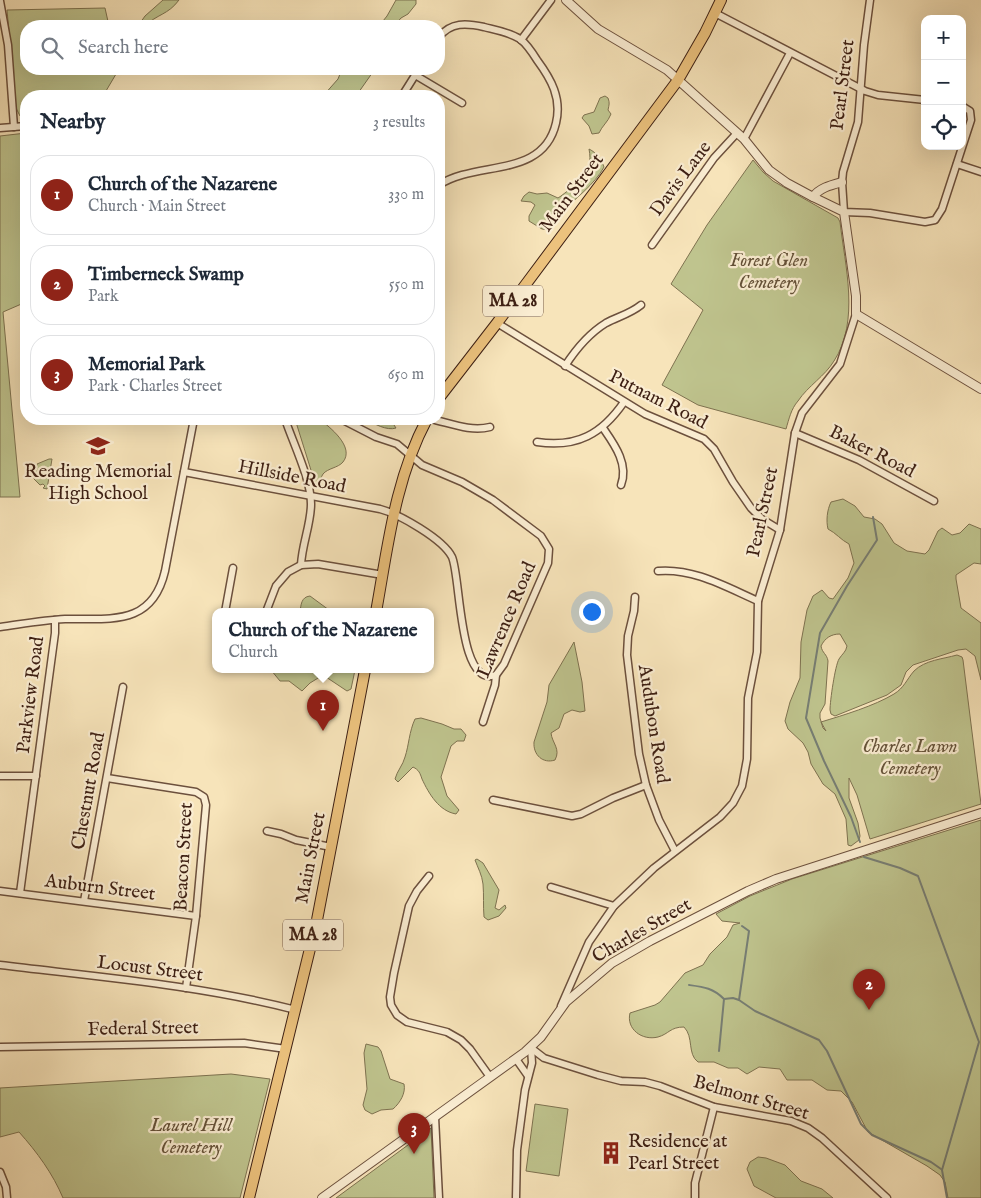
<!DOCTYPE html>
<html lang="en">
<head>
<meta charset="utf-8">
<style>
  body { margin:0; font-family:"IM FELL English",serif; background:#f6f6f7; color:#1f2937 }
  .controls { position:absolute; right:15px; top:15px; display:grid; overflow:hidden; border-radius:10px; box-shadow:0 5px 20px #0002 }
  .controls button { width:45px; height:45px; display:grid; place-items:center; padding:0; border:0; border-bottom:1px solid #e0e1e3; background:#fff; color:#1f2937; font:25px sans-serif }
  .you { position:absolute; left:591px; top:611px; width:18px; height:18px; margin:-12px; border:4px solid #fff; border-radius:50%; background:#1a73e8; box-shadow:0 0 0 8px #1a73e833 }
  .badge { display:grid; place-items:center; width:32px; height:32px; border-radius:50%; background:#8f2418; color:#fff; font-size:16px; font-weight:700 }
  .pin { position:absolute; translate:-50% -41px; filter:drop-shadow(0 1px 2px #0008) }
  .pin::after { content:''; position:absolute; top:26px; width:18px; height:15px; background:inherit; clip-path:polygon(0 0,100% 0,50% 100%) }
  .popup { position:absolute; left:212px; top:608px; width:222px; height:65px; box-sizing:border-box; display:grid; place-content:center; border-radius:10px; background:#fff; filter:drop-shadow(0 1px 4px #0005); font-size:16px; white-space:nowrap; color:#747a83 }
  .popup b { font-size:19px; color:#1f2937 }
  .popup::after { content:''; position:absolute; left:50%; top:100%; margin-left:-10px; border:10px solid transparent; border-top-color:#fff }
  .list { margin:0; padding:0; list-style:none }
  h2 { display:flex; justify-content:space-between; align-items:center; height:65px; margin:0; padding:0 20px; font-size:21px }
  h2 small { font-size:16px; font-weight:400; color:#747a83 }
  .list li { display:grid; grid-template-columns:32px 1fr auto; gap:15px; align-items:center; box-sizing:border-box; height:80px; margin:0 10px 10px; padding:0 10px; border:1px solid #e0e1e3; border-radius:20px }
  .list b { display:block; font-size:19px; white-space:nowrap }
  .list p { margin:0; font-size:16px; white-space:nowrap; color:#747a83 }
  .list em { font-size:16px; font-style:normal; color:#747a83 }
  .icon { flex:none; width:28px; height:28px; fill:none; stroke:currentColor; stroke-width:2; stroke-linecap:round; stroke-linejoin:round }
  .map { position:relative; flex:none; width:981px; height:1198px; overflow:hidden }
  .search { position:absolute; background:#fff; box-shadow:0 5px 20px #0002; left:20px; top:20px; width:425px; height:55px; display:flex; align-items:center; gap:12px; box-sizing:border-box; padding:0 18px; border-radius:20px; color:#747a83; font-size:19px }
  .panel { position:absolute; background:#fff; box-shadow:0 5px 20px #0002; left:20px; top:90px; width:425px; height:335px; border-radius:20px }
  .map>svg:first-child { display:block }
</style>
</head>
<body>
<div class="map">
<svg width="981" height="1198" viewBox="0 0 981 1198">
  <rect width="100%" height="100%" fill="#f7e4ba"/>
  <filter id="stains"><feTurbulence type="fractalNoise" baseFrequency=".004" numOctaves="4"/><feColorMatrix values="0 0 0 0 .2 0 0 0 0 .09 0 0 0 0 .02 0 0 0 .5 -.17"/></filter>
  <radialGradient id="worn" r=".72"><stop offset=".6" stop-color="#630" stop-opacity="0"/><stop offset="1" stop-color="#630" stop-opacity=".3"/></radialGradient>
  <g fill="#bfc48e" stroke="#7e7250">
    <path d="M163 0H179C168 15 157 14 145 26H138L145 16Z"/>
    <path d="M396 0H416V4L408 14 401 18 394 26H379L387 16Z"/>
    <path d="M105 8 109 26H26V69H119L103 96H26V120L20 116 16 108 7 10Z"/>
    <path d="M342 69H375L356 96H323L338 79Z"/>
    <path d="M605 96 608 98C610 103 609 105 608 110L611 114C608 122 602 126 599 133L592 134 589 126 582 118 584 115 594 112 600 98Z"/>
    <path d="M26 133V302L3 312 20 497H0V136Z"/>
    <path d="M589 149C597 153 601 159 604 167 595 184 574 200 560 213 555 217 555 225 551 230L542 229 529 221V216L535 205 531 202 521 201 524 196 529 192 537 194 547 193 558 198 561 196C578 183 594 173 589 149Z"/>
    <path d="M753 160 763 172 773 181 838 218 840 222C845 266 860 321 834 361 825 376 808 386 798 401 791 409 789 419 786 429L698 405 662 385 703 310 671 284 707 225Z"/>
    <path d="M295 419H319C330 427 355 447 343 462 338 468 328 468 323 474 321 477 320 481 318 485L315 483Z"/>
    <path d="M366 419H390L396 428C387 431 374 424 366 419Z"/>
    <path d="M49 459H52L47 489 43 488 45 486 43 484 40 485 34 479 37 464Z"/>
    <path d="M843 499 855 506 864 517 875 519 882 524 894 543 907 551 925 554 929 550 938 531 942 528 952 535 960 533 969 524 981 529V564L974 563 956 575V579L961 608 981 623V680L975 656 966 649 958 650 913 665 906 672 901 685 887 695 835 716 831 714 830 710C830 701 835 666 839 659 842 654 846 652 847 646L840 634C831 634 825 638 821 646 822 653 827 654 828 661L825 704 820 713V718L823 728 826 731 821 722C844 715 874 706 894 694 904 688 907 679 914 671 925 660 943 659 957 655L962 657 963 660 981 804 870 839 857 795 849 778V798L858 823 860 836 859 840 851 846 848 845 846 819 835 794 823 784 811 764 808 752 803 743 788 729 785 721 790 702 800 678 801 642 807 610 813 596 822 590 829 598 833 599 848 578 854 563 849 544C841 540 836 533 828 529 826 521 827 510 831 502Z"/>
    <path d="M310 596 329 610 335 609 343 612H300C301 605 301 597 310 596Z"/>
    <path d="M574 642 582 682 585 711 580 712 572 710 564 714 559 728 551 733C552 743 561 749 555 760 543 764 533 755 534 742L547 702 549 685Z"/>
    <path d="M271 670H355L351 689 347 691 323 675 310 683 302 691 289 681H280Z"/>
    <path d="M421 718 442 724 454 729H461L466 735 464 741H457L451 746 441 777 447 796 459 810 456 814C439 811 429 794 422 779 420 773 419 770 413 767L398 782 395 779C397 771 403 765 405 757 409 745 409 732 415 719Z"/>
    <path d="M981 820V1198H948L945 1182 940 1175 927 1166 868 1132 852 1102 841 1091 827 1090 812 1080H787L780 1069 759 1067 747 1074 738 1068H728L714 1062H698C687 1054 694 1037 684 1027 670 1027 669 1034 658 1037 642 1041 626 1029 630 1013L655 1005 660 1002 685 973 703 965 710 954 727 937 733 925 740 923 722 921 716 914 750 896 792 879Z"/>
    <path d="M477 859 483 863 499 890 495 908 499 910 505 905 506 908 499 916 488 920 484 917C483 906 484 895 483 884 482 875 478 868 475 860Z"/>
    <path d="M366 1044 378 1047 381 1051 390 1079 404 1084C406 1093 400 1103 393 1109L381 1110 372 1114 365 1110 363 1105 367 1089 364 1053Z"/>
    <path d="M231 1074 270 1079 240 1198H63C53 1174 37 1152 19 1132L0 1137V1088Z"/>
    <path d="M535 1104 568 1109 559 1176 526 1171Z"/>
    <path d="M431 1128 434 1198H336Z"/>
    <path d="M758 1157 766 1158 785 1165 801 1181 822 1189 833 1198H776L754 1186 747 1169 750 1162Z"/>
  </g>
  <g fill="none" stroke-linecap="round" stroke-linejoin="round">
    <g stroke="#777e74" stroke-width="2">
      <path d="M860 842 851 817 824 761 806 718 820 633 847 586 877 540 873 517"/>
      <path d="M864 857 900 868 918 876 979 1042 942 1170 947 1198"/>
      <path d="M742 926 749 931 739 1000 755 1011 819 1040 827 1051 861 1124 872 1135 931 1162 941 1169"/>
      <path d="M689 985C704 987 713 988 724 999"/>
      <path d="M719 1051 724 999 733 998 739 1000"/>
    </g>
    <defs>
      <g id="minor">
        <path d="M870 0 864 45 858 122 843 172 842 182 844 212 870 213 925 222 935 220 942 209 971 120 970 111 962 106"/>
        <path d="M0 1 8 45 14 127"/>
        <path d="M715 13 865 91 878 95 925 100"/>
        <path d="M439 37C451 22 466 23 484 27 496 30 509 32 520 39 527 44 532 52 537 60 551 79 562 98 556 123 543 179 477 160 439 185"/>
        <path d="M521 40 551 0"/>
        <path d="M415 75 462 103"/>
        <path d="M402 96 419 69"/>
        <path d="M0 128 26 126"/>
        <path d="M744 139 790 53"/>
        <path d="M957 164 981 172"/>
        <path d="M652 245 714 158 737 133"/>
        <path d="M497 323 645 414 704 439 714 449 733 482 751 508 762 519 780 530"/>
        <path d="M565 366C576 349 588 334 606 323 617 317 630 314 641 305"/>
        <path d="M285 419C293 443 311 479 311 504 311 524 302 544 301 565"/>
        <path d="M341 419 376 437 397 444 422 465 462 482 493 500 541 536 549 549 548 563 504 664 496 675 495 685 483 722"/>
        <path d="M431 419C450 423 470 432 490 427"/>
        <path d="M603 428C614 444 629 464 621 485"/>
        <path d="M795 433 859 460 934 501"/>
        <path d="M537 442C577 448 602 434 624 402"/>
        <path d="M184 472 380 509C399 514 443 539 452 557 461 577 458 689 496 675"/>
        <path d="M658 571C694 568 726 587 758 601"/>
        <path d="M635 597 634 611 628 636 627 655 639 754 646 785 659 820 675 851"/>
        <path d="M225 612 233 568"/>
        <path d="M266 612 276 586 288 572 301 565 318 564 383 575"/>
        <path d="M0 627C22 624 44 620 65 619 110 618 152 627 165 571L194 419"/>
        <path d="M0 776H36"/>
        <path d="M107 778 196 792 204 797 206 805 196 916 186 988"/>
        <path d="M493 800 572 816 581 814 613 798 646 785"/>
        <path d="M267 831 281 834 296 840 331 847"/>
        <path d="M429 876 417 891 409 906 394 973 390 997 391 1005 397 1015 407 1022 447 1032 461 1040 470 1049 490 1077"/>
        <path d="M551 887 614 906"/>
        <path d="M0 891 196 916"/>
        <path d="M20 893 55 633V620"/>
        <path d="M84 901 123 687"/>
        <path d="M0 965C99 977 199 985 296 1010"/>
        <path d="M561 1006 589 942 614 906 654 868 720 817 733 803 742 786 747 759 748 698 757 652 758 601 780 530 795 433 802 413 840 364 856 314"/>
        <path d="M0 1047 244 1043 286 1049"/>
        <path d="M531 1048 544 1058 598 1075 621 1081 645 1082 660 1086 714 1107 791 1121 808 1128 822 1138 887 1198"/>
        <path d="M516 1059 528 1076"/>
        <path d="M435 1117 439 1198"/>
        <path d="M0 1172 6 1187 7 1198"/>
        <path d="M516 1198 517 1150 525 1090 532 1063 531 1048"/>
        <path d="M695 1198V1183L714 1107"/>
      </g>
      <g id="tertiary">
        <path d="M566 0 598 29 667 70 744 139 769 170 787 183 813 197C819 188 831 185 842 182"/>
        <path d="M813 197 844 212 856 296V314L981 389"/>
        <path d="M322 1198 525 1052 541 1037 566 1002 612 963 650 941 748 891 776 879 981 813"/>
      </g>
      <g id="primary">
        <path d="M439 398 497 323 678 80 705 33 721 0"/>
        <path d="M376 612C388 546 395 479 427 419"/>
        <path d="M249 1198 317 920 365 670"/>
      </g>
    </defs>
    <use href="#minor" stroke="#6c503d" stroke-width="9"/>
    <use href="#tertiary" stroke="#6c503d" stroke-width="10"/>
    <use href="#primary" stroke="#3d1f13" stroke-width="12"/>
    <use href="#minor" stroke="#faedd2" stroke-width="6"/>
    <use href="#tertiary" stroke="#faedd2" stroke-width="8"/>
    <use href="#primary" stroke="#ecc27d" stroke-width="10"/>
  </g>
  <defs>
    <symbol id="school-bare" viewBox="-9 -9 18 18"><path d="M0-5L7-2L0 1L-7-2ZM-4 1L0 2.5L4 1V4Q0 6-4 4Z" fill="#8f2418" stroke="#faedd2" stroke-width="2.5" paint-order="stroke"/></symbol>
    <symbol id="building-bare" viewBox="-9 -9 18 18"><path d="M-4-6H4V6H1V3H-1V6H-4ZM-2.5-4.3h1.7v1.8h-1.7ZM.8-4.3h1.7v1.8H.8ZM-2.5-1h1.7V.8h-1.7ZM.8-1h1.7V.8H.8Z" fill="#8f2418" stroke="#faedd2" stroke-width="2.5" paint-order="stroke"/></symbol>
  </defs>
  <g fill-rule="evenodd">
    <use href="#school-bare" x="82" y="430" width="32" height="32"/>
    <use href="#building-bare" x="595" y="1137" width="32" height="32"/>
  </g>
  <g text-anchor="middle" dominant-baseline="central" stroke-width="4.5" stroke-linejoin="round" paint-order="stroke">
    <g fill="#faedd2" stroke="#765d4c" stroke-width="1">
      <rect x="483" y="285.5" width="60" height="31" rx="4"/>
      <rect x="283" y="919.5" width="60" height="31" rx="4"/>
    </g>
    <g font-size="18" font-weight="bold" fill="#3d1f13">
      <text x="513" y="301">MA 28</text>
      <text x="313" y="935">MA 28</text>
    </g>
    <g font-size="19" fill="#3d1f13" stroke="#faedd2">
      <text transform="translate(843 85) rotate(-83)">Pearl Street</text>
      <text transform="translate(681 179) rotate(-53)">Davis Lane</text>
      <text transform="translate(572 193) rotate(-53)">Main Street</text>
      <text transform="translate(658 400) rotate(27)">Putnam Road</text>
      <text transform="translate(872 452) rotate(27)">Baker Road</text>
      <text transform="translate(292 477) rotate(11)">Hillside Road</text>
      <text transform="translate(763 512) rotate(-78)">Pearl Street</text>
      <text transform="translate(507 620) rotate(-67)">Lawrence Road</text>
      <text transform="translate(31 695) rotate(-83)">Parkview Road</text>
      <text transform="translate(653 724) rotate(81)">Audubon Road</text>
      <text transform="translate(89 791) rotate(-80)">Chestnut Road</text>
      <text transform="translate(184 857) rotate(-87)">Beacon Street</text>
      <text transform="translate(311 858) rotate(-79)">Main Street</text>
      <text transform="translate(100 888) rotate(7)">Auburn Street</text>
      <text transform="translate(642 931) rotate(-30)">Charles Street</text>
      <text transform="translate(150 969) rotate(7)">Locust Street</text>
      <text transform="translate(143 1029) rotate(-1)">Federal Street</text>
      <text transform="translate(751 1098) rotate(16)">Belmont Street</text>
    </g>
    <g font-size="19" font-style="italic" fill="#645138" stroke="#faedd2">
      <text x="769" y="261">Forest Glen<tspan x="769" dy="22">Cemetery</tspan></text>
      <text x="910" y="747">Charles Lawn<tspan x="910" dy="22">Cemetery</tspan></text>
      <text x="191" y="1126">Laurel Hill<tspan x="191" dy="22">Cemetery</tspan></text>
    </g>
    <g font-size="19" fill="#3d1f13" stroke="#faedd2">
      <text x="98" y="472">Reading Memorial<tspan x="98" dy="22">High School</tspan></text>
      <text x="628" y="1142" text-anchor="start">Residence at<tspan x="628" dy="22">Pearl Street</tspan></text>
    </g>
  </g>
  <rect width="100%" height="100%" filter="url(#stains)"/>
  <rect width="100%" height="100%" fill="url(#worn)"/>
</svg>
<div class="controls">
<button>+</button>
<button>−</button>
<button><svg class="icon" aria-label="locate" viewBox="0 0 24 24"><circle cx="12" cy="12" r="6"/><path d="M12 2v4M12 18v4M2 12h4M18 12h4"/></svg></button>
</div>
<div class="you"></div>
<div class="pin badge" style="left:323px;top:731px">1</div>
<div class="popup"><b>Church of the Nazarene</b>Church</div>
<div class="pin badge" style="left:869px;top:1010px">2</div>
<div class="pin badge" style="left:414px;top:1154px">3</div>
<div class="search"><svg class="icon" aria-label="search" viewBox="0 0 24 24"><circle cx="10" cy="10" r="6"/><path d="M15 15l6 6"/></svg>Search here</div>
<section class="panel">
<h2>Nearby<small>3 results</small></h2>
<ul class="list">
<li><span class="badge">1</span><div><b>Church of the Nazarene</b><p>Church · Main Street</p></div><em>330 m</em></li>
<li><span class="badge">2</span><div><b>Timberneck Swamp</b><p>Park</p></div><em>550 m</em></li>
<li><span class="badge">3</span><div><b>Memorial Park</b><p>Park · Charles Street</p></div><em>650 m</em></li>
</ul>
</section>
</div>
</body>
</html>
